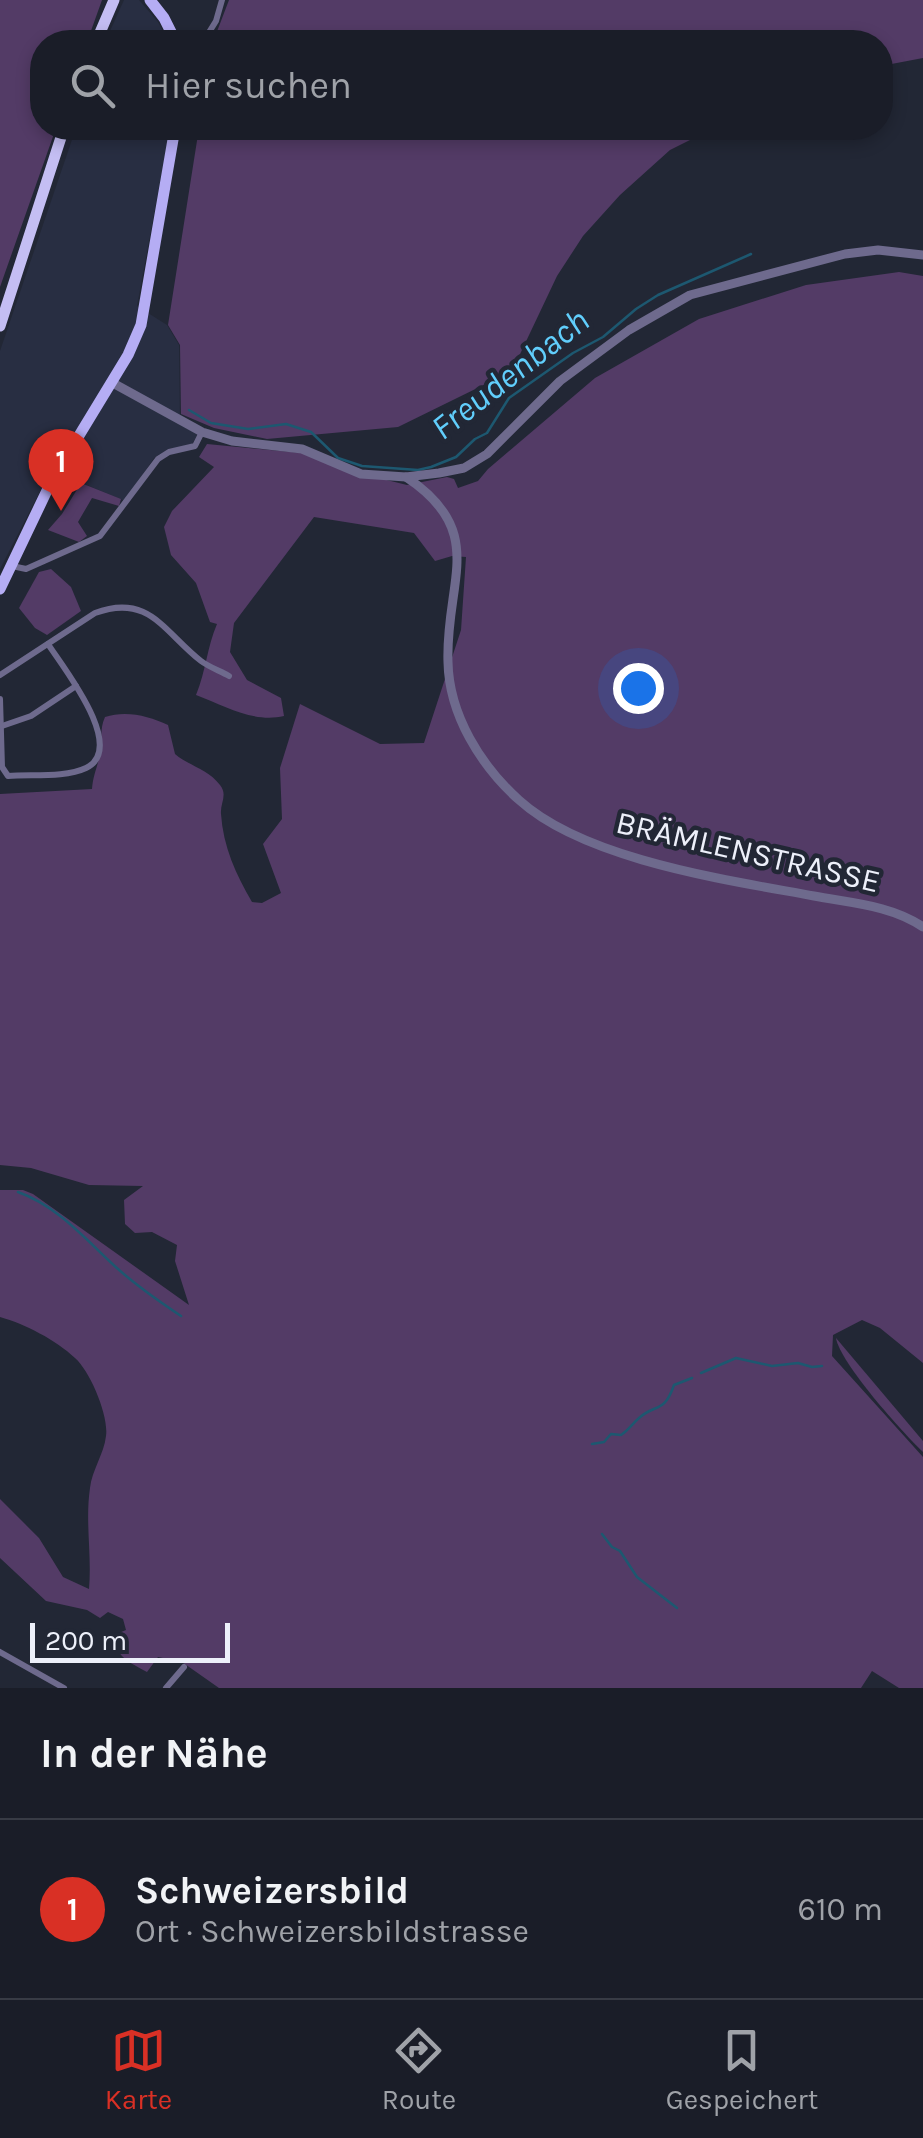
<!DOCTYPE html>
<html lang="de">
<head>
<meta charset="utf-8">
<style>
  body { margin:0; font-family:Karla,sans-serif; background:#272a34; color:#f1f3f6 }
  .scale { position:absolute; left:30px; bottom:25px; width:200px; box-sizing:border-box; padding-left:10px; border:5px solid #edf0fa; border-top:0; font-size:28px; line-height:35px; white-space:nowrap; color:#edf0fa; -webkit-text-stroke:8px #222735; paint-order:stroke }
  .you { position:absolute; left:638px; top:688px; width:35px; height:35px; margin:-25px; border:8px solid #fff; border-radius:50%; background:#1a73e8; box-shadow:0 0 0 15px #1a73e833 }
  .badge { display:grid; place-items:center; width:65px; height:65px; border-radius:50%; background:#d93025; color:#fff; font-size:32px; font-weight:700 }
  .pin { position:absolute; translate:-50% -82px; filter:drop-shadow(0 2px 5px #0008) }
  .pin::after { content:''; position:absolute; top:52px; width:35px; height:30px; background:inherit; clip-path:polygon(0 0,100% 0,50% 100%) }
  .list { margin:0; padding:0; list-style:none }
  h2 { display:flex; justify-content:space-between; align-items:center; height:130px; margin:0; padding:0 40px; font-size:42px }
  h2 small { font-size:32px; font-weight:400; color:#9fa2a8 }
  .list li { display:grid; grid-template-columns:65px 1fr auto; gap:30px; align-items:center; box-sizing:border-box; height:180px; padding:0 40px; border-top:2px solid #383b45 }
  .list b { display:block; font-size:38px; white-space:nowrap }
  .list p { margin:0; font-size:32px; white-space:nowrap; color:#9fa2a8 }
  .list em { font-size:32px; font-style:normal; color:#9fa2a8 }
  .icon { flex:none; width:55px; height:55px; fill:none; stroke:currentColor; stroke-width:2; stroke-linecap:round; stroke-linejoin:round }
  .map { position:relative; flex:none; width:923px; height:1688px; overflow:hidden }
  .search { position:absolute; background:#1a1d28; box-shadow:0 5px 15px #0003; left:30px; right:30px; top:30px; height:110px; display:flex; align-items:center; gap:25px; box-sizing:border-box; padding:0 35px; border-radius:40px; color:#9fa2a8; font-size:38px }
  .sheet { height:310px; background:#1a1d28 }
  nav { display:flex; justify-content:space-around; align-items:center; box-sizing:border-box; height:140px; border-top:2px solid #383b45; background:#1a1d28; font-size:28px; color:#9fa2a8 }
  nav a { display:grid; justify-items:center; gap:5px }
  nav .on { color:#d93025 }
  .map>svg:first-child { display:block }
</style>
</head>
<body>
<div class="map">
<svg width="923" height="1688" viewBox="0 0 923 1688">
  <rect width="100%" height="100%" fill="#222735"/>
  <g fill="#282e42">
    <path d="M124 0H139L158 22 169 42H105Z"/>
    <path d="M76 128H170L137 306 167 325 179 345 180 425 198 434 191 446 168 449 154 458 125 501 51 470 0 569V351Z"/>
  </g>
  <g fill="#533b66">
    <path d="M0 0H102L87 42H42V128H56L0 287Z"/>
    <path d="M229 0H923V58L881 66 880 42H213Z"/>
    <path d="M199 128H714L670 150 620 195 583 236 557 276 512 371 398 427 267 439 214 428 181 414 180 345 168 325Z"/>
    <path d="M899 272 923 276V1363L880 1328 862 1320 833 1335 832 1356 923 1457V1688H899L872 1671 861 1688H219L182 1662 158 1657 147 1672C129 1662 115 1657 114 1635L126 1630 123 1619 108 1612 100 1618 87 1610 46 1601 0 1558V1499L39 1538 63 1577 89 1589C92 1555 85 1522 90 1488 92 1470 104 1454 106 1436 109 1416 90 1371 75 1358 56 1340 25 1324 0 1317V1190H23L33 1194 189 1305 175 1261 177 1245 152 1232 135 1233 125 1224 124 1200 143 1186 89 1185 31 1168 0 1165V794L92 789C93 775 98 766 100 753 103 740 99 730 105 717 126 710 149 716 168 725L175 754C189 766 208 769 220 785 228 795 220 803 221 814 223 846 236 875 252 902L262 903 281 893 263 844 282 819 280 768 300 704 380 744 424 743 461 630 466 557 452 556 435 561 414 533 314 517 234 623 230 652 247 680 281 698 284 716C253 723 225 706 196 695 206 671 207 647 217 624L210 622 196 583 171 555 164 527 172 511 214 467 199 457 207 444 302 453 338 468 407 485 447 477 454 479 458 488 478 481 488 469 595 378 699 319 806 285Z"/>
    <path d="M81 483 121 499 119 506 92 498 78 522 87 536 79 542 48 530 62 514Z"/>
    <path d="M51 569 71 587 81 611 47 635 35 628 19 608 39 572Z"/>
    <path d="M836 1338 923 1441V1452C902 1432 840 1363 836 1338Z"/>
  </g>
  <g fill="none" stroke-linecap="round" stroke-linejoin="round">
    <g stroke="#1d5870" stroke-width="2.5">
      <path d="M189 410 211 423 248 429 286 424 311 432 338 458 362 466 418 470 431 467 456 457 475 439 487 433 509 398 573 353 603 337 636 309 658 295 751 254"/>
      <path d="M18 1192C58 1206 87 1241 118 1269 137 1286 160 1302 181 1316"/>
      <path d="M701 1373 736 1358 772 1366 798 1363 812 1367 822 1366"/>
      <path d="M592 1444 604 1442 611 1434 621 1435C629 1430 632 1424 639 1418 656 1403 664 1414 674 1385L692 1378"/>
      <path d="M602 1534 612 1547 620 1551 637 1577 677 1608"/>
    </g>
    <g stroke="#6e6a8d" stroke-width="6">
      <path d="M203 42 216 21 222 0"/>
      <path d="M12 566 26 569 100 536 158 459 169 452 195 446 202 432"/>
      <path d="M0 675 95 613C149 593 164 632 201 661 209 667 220 671 229 676"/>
      <path d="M0 699 2 767 8 776C31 774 65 778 86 768 128 748 62 666 48 644"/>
      <path d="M2 726 31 716 76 686"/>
      <path d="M0 1652 64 1688"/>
      <path d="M166 1688 184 1667"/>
    </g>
    <g stroke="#6e6a8d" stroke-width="9">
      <path d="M111 382 202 432 232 441 302 449 361 474 406 477 439 473 464 468 487 454 560 381 629 330 690 295 845 254 878 250 923 255"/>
      <path d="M406 477C489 532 445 582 448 662 449 715 481 766 519 800 585 860 728 880 814 896 850 903 891 905 923 927"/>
    </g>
    <g stroke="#b5adf4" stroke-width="11">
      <path d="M150 0 164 18 176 42"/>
      <path d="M0 589 52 480 128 355 141 325 175 128"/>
    </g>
    <g stroke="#c4bef3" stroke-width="11">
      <path d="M96 42 114 0"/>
      <path d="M0 326 64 128"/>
    </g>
  </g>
  <g text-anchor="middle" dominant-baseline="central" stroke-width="9" stroke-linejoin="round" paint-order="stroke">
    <g font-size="32" fill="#edf0fa" stroke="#222735">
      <text transform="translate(748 852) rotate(13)">BRÄMLENSTRASSE</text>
    </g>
    <g font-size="35" font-style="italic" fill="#61cefc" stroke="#222735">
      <text transform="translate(510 374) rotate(-38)">Freudenbach</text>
    </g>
  </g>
</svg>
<div class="scale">200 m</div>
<div class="you"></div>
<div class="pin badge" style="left:61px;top:511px">1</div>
<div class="search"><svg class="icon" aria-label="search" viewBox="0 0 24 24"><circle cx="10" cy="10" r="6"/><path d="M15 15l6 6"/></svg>Hier suchen</div>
</div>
<section class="sheet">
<h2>In der Nähe<small></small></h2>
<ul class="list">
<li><span class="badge">1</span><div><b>Schweizersbild</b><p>Ort · Schweizersbildstrasse</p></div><em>610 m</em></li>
</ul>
</section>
<nav>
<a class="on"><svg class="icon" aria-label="map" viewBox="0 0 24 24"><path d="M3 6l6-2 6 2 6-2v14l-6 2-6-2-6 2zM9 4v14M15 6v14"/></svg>Karte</a>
<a><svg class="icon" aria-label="directions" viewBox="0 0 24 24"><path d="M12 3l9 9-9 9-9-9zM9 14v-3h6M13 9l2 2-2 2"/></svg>Route</a>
<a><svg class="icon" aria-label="saved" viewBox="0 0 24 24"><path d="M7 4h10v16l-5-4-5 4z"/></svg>Gespeichert</a>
</nav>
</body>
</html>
